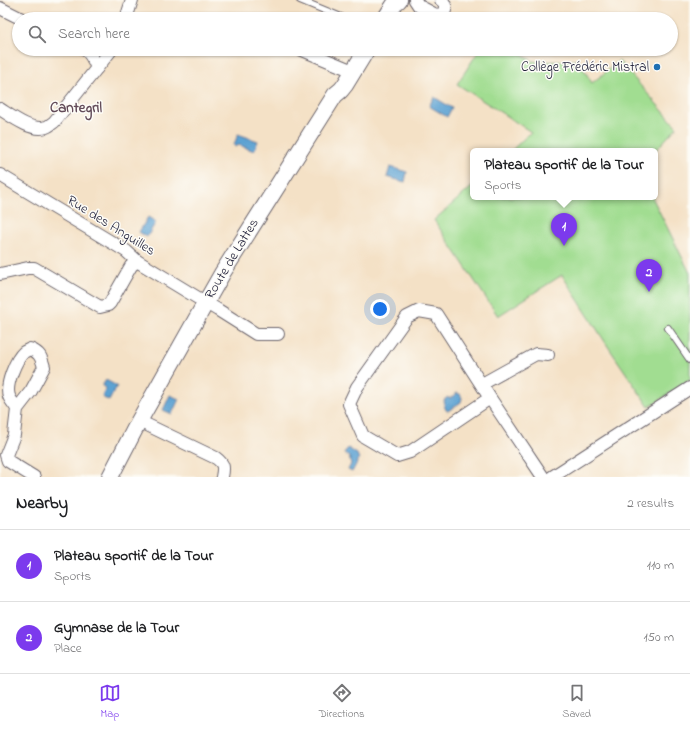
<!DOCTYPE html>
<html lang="en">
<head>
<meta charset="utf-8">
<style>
  body { margin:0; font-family:"Indie Flower",sans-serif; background:#f2f2f2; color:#202124 }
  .you { position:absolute; left:380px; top:309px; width:14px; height:14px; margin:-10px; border:3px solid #fff; border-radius:50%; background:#1a73e8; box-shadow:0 0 0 6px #1a73e833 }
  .badge { display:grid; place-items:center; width:26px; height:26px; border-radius:50%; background:#7c3aed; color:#fff; font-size:13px; font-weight:700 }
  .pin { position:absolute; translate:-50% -33px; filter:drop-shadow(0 1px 2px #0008) }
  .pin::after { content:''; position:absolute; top:21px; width:14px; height:12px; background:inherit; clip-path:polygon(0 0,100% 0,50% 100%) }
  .popup { position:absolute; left:470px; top:148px; width:188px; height:52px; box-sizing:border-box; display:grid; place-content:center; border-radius:6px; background:#fff; filter:drop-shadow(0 1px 3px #0005); font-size:13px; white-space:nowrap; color:#757577 }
  .popup b { font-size:15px; color:#202124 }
  .popup::after { content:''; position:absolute; left:50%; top:100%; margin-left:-8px; border:8px solid transparent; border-top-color:#fff }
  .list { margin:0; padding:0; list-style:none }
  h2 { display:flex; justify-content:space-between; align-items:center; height:52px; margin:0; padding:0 16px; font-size:17px }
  h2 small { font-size:13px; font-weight:400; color:#757577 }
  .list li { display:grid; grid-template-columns:26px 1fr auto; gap:12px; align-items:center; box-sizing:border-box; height:72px; padding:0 16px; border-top:1px solid #e0e0e0 }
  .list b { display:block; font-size:15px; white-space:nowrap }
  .list p { margin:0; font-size:13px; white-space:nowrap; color:#757577 }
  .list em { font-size:13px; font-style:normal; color:#757577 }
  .icon { flex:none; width:22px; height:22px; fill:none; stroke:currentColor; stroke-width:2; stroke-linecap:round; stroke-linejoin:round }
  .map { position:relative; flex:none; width:690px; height:477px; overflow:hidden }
  .search { position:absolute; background:#fff; box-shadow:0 1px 3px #0004; left:12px; right:12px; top:12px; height:44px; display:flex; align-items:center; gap:10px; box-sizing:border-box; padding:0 14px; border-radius:22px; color:#757577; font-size:15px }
  .sheet { height:196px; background:#fff }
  nav { display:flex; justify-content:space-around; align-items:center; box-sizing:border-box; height:56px; border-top:1px solid #e0e0e0; background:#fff; font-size:11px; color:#757577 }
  nav a { display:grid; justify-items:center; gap:2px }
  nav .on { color:#7c3aed }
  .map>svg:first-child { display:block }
</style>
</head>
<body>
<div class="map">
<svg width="690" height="477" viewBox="0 0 690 477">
  <rect width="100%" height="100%" fill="#fdfcf7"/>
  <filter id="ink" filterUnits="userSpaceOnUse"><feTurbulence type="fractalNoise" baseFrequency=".025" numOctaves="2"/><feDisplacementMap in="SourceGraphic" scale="8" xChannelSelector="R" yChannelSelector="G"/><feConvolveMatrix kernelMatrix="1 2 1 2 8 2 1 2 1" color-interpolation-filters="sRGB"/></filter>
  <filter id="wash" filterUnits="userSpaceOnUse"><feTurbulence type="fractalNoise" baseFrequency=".012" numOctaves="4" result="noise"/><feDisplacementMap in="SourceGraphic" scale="16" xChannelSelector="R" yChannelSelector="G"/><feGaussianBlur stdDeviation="0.9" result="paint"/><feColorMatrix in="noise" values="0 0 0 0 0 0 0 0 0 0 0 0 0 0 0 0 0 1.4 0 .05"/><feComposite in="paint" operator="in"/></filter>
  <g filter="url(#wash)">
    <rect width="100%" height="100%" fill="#f4e1c6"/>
    <g fill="#a1dd91" stroke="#628066">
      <path d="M480 49H515L532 61 541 62 578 60 592 83 619 61 677 127 655 151H511L531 132 457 84Z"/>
      <path d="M473 186V197H652L690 273V380L649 407 609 348 562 275 498 316 434 220Z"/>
    </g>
    <g fill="#5da2d2" stroke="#406286">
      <path d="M434 97 452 108 447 117 429 106Z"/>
      <path d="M238 134 258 141 254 151 239 145 235 147 234 145Z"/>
      <path d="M390 167 407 172 405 182 387 177Z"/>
      <path d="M148 217 156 222 147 237 139 232Z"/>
      <path d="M106 380 117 386 109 401 102 397 106 388 102 386Z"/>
      <path d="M457 393 460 394 462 398 461 402 448 411 446 410C444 407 445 404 444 400L448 397 449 399Z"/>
      <path d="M170 395 179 399 172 414 163 410Z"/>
      <path d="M348 448 357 454 359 459 352 472 348 470 351 464 349 457 344 453Z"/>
    </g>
  </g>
  <g filter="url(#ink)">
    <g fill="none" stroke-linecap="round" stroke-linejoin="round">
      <defs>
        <g id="lane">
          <path d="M300 0 346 19"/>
          <path d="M668 328 690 360"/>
        </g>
        <g id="street">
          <path d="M415 0 419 6 434 14 438 15 444 13C446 9 446 3 441 0"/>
          <path d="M0 8 22 19"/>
          <path d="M126 19 132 0"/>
          <path d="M84 49C91 53 94 61 97 68"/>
          <path d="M300 49 353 71"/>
          <path d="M0 109C11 116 32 132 46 127 48 127 51 124 54 122L112 49"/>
          <path d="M0 175 126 251 137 261 193 295 218 310 256 334H278"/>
          <path d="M0 274 28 268H34L100 307 108 305 110 303 131 266 137 261"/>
          <path d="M482 384 536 354 548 355"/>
          <path d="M490 398 410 452 397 456 363 436 349 404 357 387 407 317 419 311 436 314 490 398 543 477"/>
          <path d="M17 409C15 405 10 400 9 396 5 385 16 359 24 352 26 351 28 350 30 349 40 353 41 357 44 367L31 391 17 409 14 435 6 455 8 461 34 477"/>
          <path d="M139 421 216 458C224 464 224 467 222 477"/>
          <path d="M552 477 690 388"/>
        </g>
        <g id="secondary">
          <path d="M385 19 396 2 399 0"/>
          <path d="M110 477 139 421 206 302 223 272 335 95 341 90 345 85 367 49"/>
        </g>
      </defs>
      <use href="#lane" stroke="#6c656c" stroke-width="8"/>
      <use href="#street" stroke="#6c656c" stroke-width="14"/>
      <use href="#secondary" stroke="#6c656c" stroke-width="18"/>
      <use href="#lane" stroke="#fff" stroke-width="6"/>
      <use href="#street" stroke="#fff" stroke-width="12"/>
      <use href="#secondary" stroke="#fff" stroke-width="16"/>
    </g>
  </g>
  <circle fill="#1f6fb2" stroke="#fdfcf7" stroke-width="1.5" cx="657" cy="67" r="4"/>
  <g text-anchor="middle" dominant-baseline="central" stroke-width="3" stroke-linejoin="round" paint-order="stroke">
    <g font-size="14" fill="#22223b" stroke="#fdfcf7" text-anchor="end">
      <text x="649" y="67">Collège Frédéric Mistral</text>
    </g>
    <g font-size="14" fill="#22223b" stroke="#fdfcf7">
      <text transform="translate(111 226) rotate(32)">Rue des Anguilles</text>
      <text transform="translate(232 259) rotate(-59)">Route de Lattes</text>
    </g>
    <g font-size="15" font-weight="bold" fill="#634c5a" stroke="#fdfcf7">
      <text x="76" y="108">Cantegril</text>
    </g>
  </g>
</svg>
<div class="you"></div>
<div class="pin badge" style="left:564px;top:246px">1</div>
<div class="popup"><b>Plateau sportif de la Tour</b>Sports</div>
<div class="pin badge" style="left:649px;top:292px">2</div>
<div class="search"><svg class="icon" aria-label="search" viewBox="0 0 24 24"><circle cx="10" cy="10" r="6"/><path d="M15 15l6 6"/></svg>Search here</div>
</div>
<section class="sheet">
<h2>Nearby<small>2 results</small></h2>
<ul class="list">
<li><span class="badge">1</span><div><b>Plateau sportif de la Tour</b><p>Sports</p></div><em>110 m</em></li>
<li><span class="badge">2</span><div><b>Gymnase de la Tour</b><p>Place</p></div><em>150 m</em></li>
</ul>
</section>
<nav>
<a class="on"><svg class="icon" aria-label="map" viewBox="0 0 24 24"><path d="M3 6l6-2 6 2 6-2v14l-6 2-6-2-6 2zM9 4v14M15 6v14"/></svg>Map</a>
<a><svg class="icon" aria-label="directions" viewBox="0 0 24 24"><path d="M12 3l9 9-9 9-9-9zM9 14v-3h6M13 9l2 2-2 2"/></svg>Directions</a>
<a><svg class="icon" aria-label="saved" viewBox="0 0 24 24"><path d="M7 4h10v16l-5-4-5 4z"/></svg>Saved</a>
</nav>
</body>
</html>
